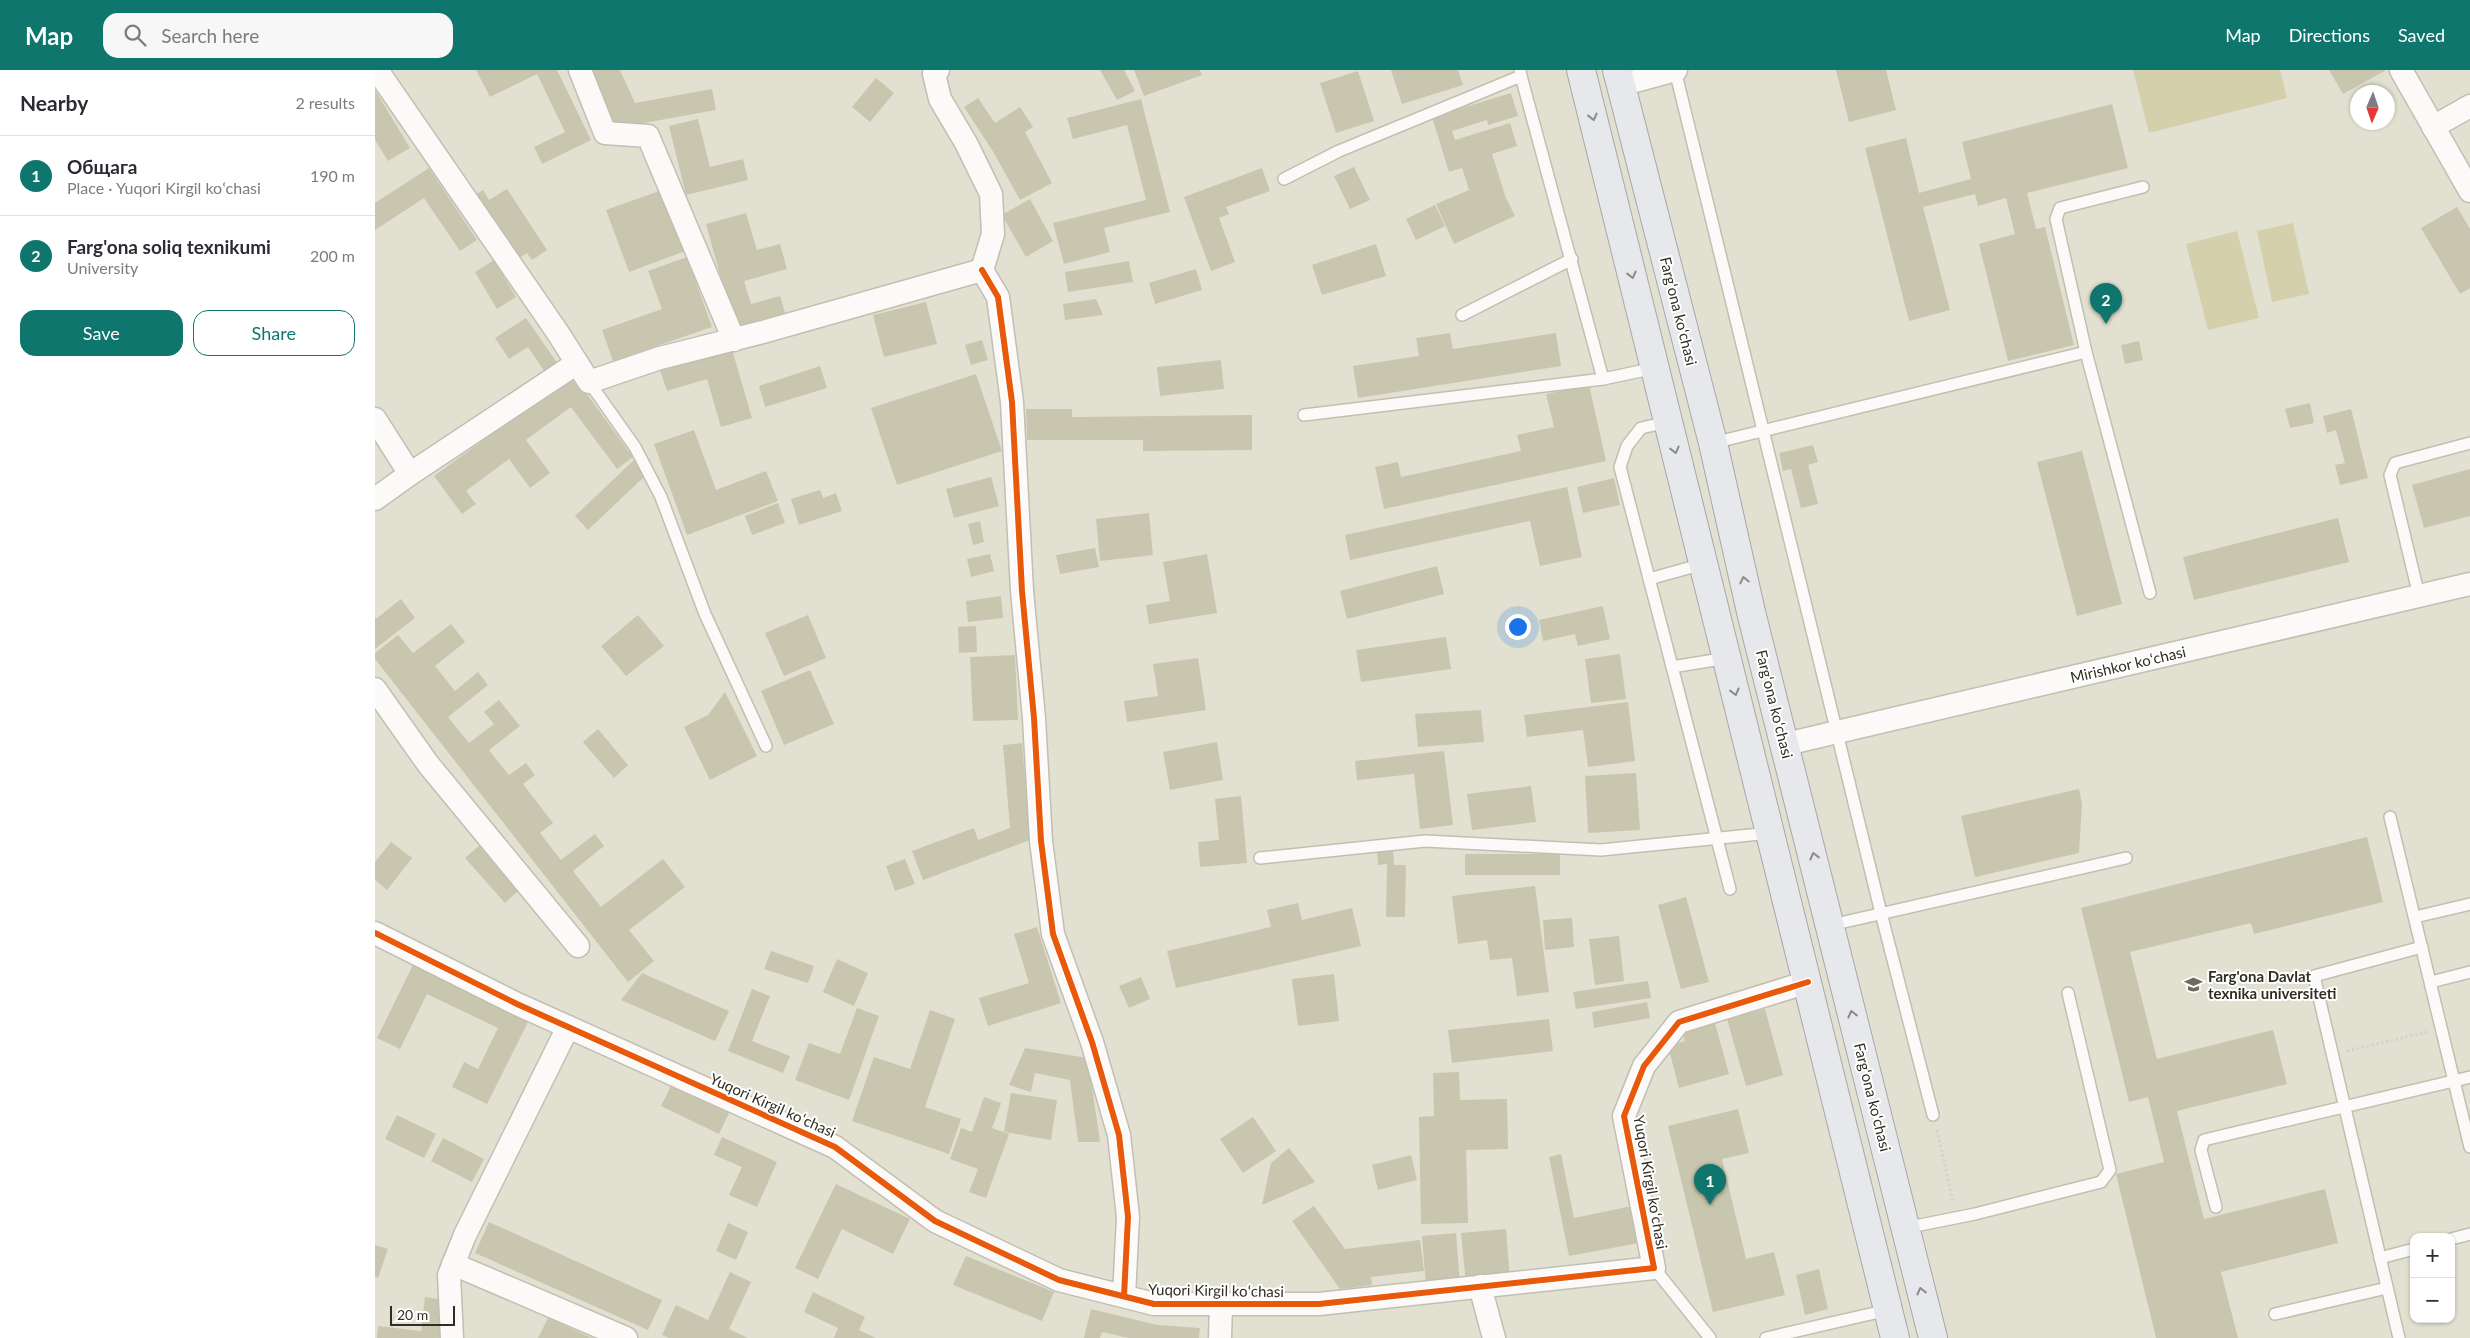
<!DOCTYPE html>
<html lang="en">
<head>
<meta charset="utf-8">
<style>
  body { margin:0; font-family:Lato,sans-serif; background:#f7f7f7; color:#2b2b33 }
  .controls { position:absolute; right:15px; bottom:15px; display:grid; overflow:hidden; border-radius:10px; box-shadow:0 1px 4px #0004 }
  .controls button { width:45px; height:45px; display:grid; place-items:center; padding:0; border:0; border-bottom:1px solid #e1e1e2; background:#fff; color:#2b2b33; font:25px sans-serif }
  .compass { position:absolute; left:1975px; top:15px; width:45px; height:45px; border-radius:50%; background:#fff; box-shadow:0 1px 4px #0004; rotate:182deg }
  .scale { position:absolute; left:15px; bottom:12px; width:65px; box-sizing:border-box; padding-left:5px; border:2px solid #2f2e23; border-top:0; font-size:14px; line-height:18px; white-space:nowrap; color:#2f2e23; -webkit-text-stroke:4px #fff; paint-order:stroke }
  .you { position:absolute; left:1142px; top:556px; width:18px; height:18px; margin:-12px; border:4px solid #fff; border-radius:50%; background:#1a73e8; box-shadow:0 0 0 8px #1a73e833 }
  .badge { display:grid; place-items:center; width:32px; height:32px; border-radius:50%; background:#0f766e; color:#fff; font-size:16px; font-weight:700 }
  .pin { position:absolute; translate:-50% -41px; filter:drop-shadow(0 1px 2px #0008) }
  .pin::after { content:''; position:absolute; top:26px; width:18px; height:15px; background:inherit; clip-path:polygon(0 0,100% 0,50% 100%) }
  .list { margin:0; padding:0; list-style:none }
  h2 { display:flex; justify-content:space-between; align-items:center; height:65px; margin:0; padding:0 20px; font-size:21px }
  h2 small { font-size:16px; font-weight:400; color:#7c7c81 }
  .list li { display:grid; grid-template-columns:32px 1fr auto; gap:15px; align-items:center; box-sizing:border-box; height:80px; padding:0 20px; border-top:1px solid #e1e1e2 }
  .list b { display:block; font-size:19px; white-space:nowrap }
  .list p { margin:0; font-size:16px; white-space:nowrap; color:#7c7c81 }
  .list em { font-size:16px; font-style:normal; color:#7c7c81 }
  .actions { display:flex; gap:10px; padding:15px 20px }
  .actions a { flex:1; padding:11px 0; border:1px solid #0f766e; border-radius:15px; text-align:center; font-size:18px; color:#0f766e }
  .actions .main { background:#0f766e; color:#fff }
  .icon { flex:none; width:28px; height:28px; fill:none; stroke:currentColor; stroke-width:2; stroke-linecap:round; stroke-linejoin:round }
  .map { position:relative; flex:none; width:2095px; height:1268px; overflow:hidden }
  header { display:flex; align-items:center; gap:30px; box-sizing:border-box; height:70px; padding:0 25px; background:#0f766e; color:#fff }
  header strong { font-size:24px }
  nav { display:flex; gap:28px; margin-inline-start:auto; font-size:18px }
  .search { width:350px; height:45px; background:#f7f7f7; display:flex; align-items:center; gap:12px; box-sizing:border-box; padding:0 18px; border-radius:15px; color:#7c7c81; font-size:19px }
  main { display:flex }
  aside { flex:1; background:#fff }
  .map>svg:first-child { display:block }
</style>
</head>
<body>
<header>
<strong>Map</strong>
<div class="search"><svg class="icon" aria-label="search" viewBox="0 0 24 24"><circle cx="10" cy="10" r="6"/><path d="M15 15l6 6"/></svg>Search here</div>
<nav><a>Map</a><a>Directions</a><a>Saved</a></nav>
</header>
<main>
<aside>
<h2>Nearby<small>2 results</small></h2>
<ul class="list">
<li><span class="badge">1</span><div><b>Общага</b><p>Place · Yuqori Kirgil koʻchasi</p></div><em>190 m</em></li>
<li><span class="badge">2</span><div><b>Farg'ona soliq texnikumi</b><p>University</p></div><em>200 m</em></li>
</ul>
<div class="actions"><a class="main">Save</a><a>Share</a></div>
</aside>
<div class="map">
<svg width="2095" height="1268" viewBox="0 0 2095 1268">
  <rect width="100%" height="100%" fill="#e2e1d1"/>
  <g fill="#d4d0ab">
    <path d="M1758 0H1905L1912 28 1774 63Z"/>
    <path d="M1918 153 1934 224 1897 232 1882 161Z"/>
    <path d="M1862 161 1884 248 1833 260 1811 174Z"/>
  </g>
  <g fill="#c8c6ae">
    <path d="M101 0H182L216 70 167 94 159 77 190 62 162 4 115 27Z"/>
    <path d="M214 0H245L260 33 337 19 341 40 241 58Z"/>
    <path d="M725 0H749L760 21 742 30Z"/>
    <path d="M759 0H825L827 5 769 26Z"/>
    <path d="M1016 0H1083L1088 15 1027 34Z"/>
    <path d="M1461 0H1511L1521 40 1474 52Z"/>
    <path d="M1954 0H2011L1968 24Z"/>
    <path d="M983 1 999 51 961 63 945 13Z"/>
    <path d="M501 8 519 23 495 52 477 37Z"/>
    <path d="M0 20 35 78 13 91 0 70Z"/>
    <path d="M1136 23 1143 46 1113 55 1112 50 1077 61 1080 70 1135 53 1142 76 1117 84 1131 128 1140 146 1079 174 1061 134 1094 120 1087 98 1074 102 1057 47Z"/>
    <path d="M603 28 620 53 645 37 658 57 650 62 677 113 645 130 619 83 589 37Z"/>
    <path d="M766 29 795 142 729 158 735 182 689 194 678 153 771 130 752 55 698 69 692 48Z"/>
    <path d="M1737 34 1753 98 1652 123 1661 159 1670 157 1699 275 1633 291 1604 174 1640 164 1631 128 1603 136 1600 124 1548 137 1575 240 1534 251 1490 78 1531 68 1544 123 1596 109 1587 72Z"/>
    <path d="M323 49 335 97 368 89 373 110 311 125 294 56Z"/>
    <path d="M979 97 995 130 975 139 959 106Z"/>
    <path d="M54 98 102 170 85 181 49 128 0 160V133Z"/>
    <path d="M887 98 895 121 851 137 854 144 844 148 860 192 836 201 809 127Z"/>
    <path d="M132 119 172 180 157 190 152 183 139 191 97 127 108 120 114 130Z"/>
    <path d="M290 119 313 180 254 202 231 140Z"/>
    <path d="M655 129 678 171 651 187 627 145Z"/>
    <path d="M1060 135 1070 156 1041 170 1031 149Z"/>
    <path d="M2082 137 2095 159V218L2085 224 2046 158Z"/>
    <path d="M371 143 382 180 405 174 412 199 369 211 376 234 405 226 412 249 361 263 331 154Z"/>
    <path d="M1001 174 1011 206 947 225 937 195Z"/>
    <path d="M312 187 337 257 238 291 227 260 287 239 273 201Z"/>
    <path d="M119 190 141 227 122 239 100 202Z"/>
    <path d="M754 191 758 212 693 222 690 202Z"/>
    <path d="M821 199 827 220 780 234 774 213Z"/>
    <path d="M721 229 728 245 690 250 688 234Z"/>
    <path d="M551 232 562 274 509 287 498 245Z"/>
    <path d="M151 248 185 297 172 305 153 277 134 289 120 268Z"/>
    <path d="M1075 263 1078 279 1181 263 1186 296 983 328 978 296 1044 286 1041 268Z"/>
    <path d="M607 270 613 290 596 295 590 275Z"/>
    <path d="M1764 271 1768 290 1750 294 1746 275Z"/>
    <path d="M356 276 377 348 346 357 332 309 292 321 284 297Z"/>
    <path d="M846 290 849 319 785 326 782 297Z"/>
    <path d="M445 296 452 318 390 337 384 316Z"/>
    <path d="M601 304 627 381 522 415 496 338Z"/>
    <path d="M198 305 258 387 242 399 196 337 151 370 175 403 155 418 134 389 91 421 101 434 87 444 59 406Z"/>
    <path d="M1214 315 1231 391 1009 439 1000 397 1023 392 1026 407 1146 381 1142 365 1179 357 1171 324Z"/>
    <path d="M1935 333 1939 353 1915 358 1910 339Z"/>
    <path d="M651 339H697V347L877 345V380L768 381V370H652Z"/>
    <path d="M1976 339 1993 408 1965 415 1960 395 1970 393 1961 360 1952 363 1948 346Z"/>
    <path d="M319 360 341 420 391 401 403 431 312 465 279 374Z"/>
    <path d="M1438 375 1443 392 1433 395 1443 434 1426 438 1416 399 1408 401 1404 383Z"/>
    <path d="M1707 381 1747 534 1702 546 1662 392Z"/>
    <path d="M259 390 272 404 213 460 200 446Z"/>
    <path d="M2095 399V446L2049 458 2037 415Z"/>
    <path d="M616 407 624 436 579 448 571 419Z"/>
    <path d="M1239 408 1245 435 1208 443 1202 417Z"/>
    <path d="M1192 417 1207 487 1165 496 1155 451 975 490 970 465Z"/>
    <path d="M445 420 448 428 461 423 467 441 424 455 416 429Z"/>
    <path d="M403 433 410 453 377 465 370 446Z"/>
    <path d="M774 443 778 485 725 491 721 449Z"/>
    <path d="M1963 448 1974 492 1819 530 1808 487Z"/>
    <path d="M605 451 609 472 598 475 593 454Z"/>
    <path d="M720 478 724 497 685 504 681 485Z"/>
    <path d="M615 484 619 501 596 507 592 489Z"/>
    <path d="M832 484 842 543 774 554 771 535 795 531 788 492Z"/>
    <path d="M1062 496 1069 524 972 549 965 521Z"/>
    <path d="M626 526 628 548 593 552 591 531Z"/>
    <path d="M26 529 40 548 0 579V547L1 549Z"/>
    <path d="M1228 536 1235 569 1203 576 1200 564 1168 571 1164 550Z"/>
    <path d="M263 545 289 576 251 606 226 576Z"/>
    <path d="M433 545 451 588 409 606 390 563Z"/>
    <path d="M76 554 90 572 60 596 80 621 103 602 113 615 73 647 94 673 119 654 109 642 124 630 145 656 114 680 134 705 151 693 160 705 148 714 178 753 165 763 186 790 220 764 229 776 198 801 226 837 288 789 310 817 254 860 279 891 253 912 0 589V583L23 565 38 583Z"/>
    <path d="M601 556 602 582 584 583 583 557Z"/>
    <path d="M1071 567 1076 599 986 612 981 580Z"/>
    <path d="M1245 584 1251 629 1216 633 1210 589Z"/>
    <path d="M640 585 643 650 598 651 595 587Z"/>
    <path d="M823 588 831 640 752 652 749 631 783 626 778 594Z"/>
    <path d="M435 600 459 654 409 675 386 621Z"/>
    <path d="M350 622 382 686 335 710 309 657 333 645Z"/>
    <path d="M1253 632 1260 691 1213 697 1208 660 1152 667 1149 645Z"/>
    <path d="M1106 640 1109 672 1043 677 1040 644Z"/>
    <path d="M223 659 253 695 239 708 208 672Z"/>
    <path d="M842 672 848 710 795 720 788 682Z"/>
    <path d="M647 673 655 770 548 810 537 781 599 758 603 770 635 758 628 675Z"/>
    <path d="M1069 681 1078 755 1045 759 1039 704 982 710 980 691Z"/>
    <path d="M1261 703 1265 760 1213 763 1210 706Z"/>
    <path d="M1156 716 1161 752 1097 760 1092 724Z"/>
    <path d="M1704 719 1707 734 1704 783 1600 807 1586 746Z"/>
    <path d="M866 726 872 793 825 797 823 772 844 770 840 729Z"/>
    <path d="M1992 767 2008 832 1879 864 1876 853 1755 882 1782 989 1898 960 1912 1014 1802 1041 1829 1149 1950 1119 1963 1173 1846 1202 1863 1268H1781L1741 1104 1789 1092 1773 1027 1754 1032 1706 838Z"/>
    <path d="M16 772 37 788 12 820 0 810V792Z"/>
    <path d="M105 775 144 820 130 833 90 788Z"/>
    <path d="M1018 779 1019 795H1031L1030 847H1011L1012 794 1003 795 1002 780Z"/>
    <rect x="1090" y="784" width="95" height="21"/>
    <path d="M530 789 540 814 520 821 511 796Z"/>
    <path d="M1160 816 1174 922 1142 926 1137 888 1115 890 1112 870 1083 874 1077 826Z"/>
    <path d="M1311 827 1334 912 1306 919 1283 835Z"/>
    <path d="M923 833 927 850 977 838 986 876 801 918 792 881 896 857 892 840Z"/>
    <path d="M1197 848 1199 877 1170 880 1168 850Z"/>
    <path d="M662 857 686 933 613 956 604 928 654 913 639 864Z"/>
    <path d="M1244 866 1249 911 1220 915 1214 869Z"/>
    <path d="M396 881 439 896 433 913 389 899Z"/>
    <path d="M462 889 493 903 479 936 448 922Z"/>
    <path d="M39 893 154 950 112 1034 77 1017 89 992 103 999 123 958 52 924 25 979 2 968Z"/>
    <path d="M267 903 354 941 340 971 246 930Z"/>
    <path d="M959 904 964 951 923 956 917 909Z"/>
    <path d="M766 907 775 929 754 938 744 916Z"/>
    <path d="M1273 911 1276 928 1201 939 1198 922Z"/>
    <path d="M377 919 395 926 377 971 415 986 408 1003 353 981Z"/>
    <path d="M1272 932 1275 948 1219 958 1217 942Z"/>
    <path d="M482 938 504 946 474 1030 420 1010 434 973 465 984Z"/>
    <path d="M1390 939 1408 1005 1371 1016 1352 949Z"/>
    <path d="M555 940 580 949 550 1037 586 1049 574 1084 477 1051 499 987 535 999Z"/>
    <path d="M1174 949 1178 981 1077 993 1073 960Z"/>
    <path d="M1340 953 1354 1004 1304 1018 1293 976 1310 971 1307 962Z"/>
    <path d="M650 978 713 988 725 1072H703L695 1010 660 1003 656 1022 634 1015Z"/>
    <path d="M1084 1002 1085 1030 1132 1029 1133 1079 1091 1080 1093 1153 1046 1154 1044 1047 1059 1046 1058 1003Z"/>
    <path d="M297 1014 354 1043 344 1064 286 1036Z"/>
    <path d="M636 1023 682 1030 676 1070 629 1062Z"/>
    <path d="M609 1027 626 1033 617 1058 634 1064 611 1128 594 1122 603 1099 575 1089 586 1058 597 1062Z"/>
    <path d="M1363 1039 1374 1083 1347 1089 1371 1189 1399 1182 1410 1225 1338 1242 1293 1056Z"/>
    <path d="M22 1045 61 1064 49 1088 10 1069Z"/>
    <path d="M878 1047 901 1081 868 1103 845 1069Z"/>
    <path d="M347 1067 402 1092 382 1137 354 1125 367 1097 339 1085Z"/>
    <path d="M68 1068 109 1089 97 1112 56 1091Z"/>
    <path d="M914 1078 940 1112 887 1135 896 1093Z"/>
    <path d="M1186 1084 1199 1148 1257 1136 1264 1173 1194 1186 1174 1087Z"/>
    <path d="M1036 1085 1042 1110 1003 1120 997 1095Z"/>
    <path d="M461 1114 535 1149 518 1184 467 1159 443 1209 420 1198Z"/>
    <path d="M939 1136 970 1179 1045 1170 1049 1201 996 1207 997 1215 965 1219 917 1151Z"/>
    <path d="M114 1152 287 1230 273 1260 100 1183Z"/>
    <path d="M353 1153 373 1162 361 1190 341 1181Z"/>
    <path d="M1131 1159 1135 1210 1091 1214 1086 1163Z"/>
    <path d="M1081 1163 1085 1215 1051 1217 1047 1166Z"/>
    <path d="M0 1175 13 1179 3 1208 0 1207Z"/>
    <path d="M591 1186 679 1222 667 1251 578 1215Z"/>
    <path d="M1444 1199 1453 1239 1430 1245 1421 1205Z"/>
    <path d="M355 1202 376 1212 354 1259 373 1268H294L287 1265 301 1235 333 1250Z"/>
    <path d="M438 1222 490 1247 484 1260 501 1268H459L463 1258 429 1242Z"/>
    <path d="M50 1227 70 1230 66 1268H2L3 1256 46 1261Z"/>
    <path d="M716 1239 782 1255 825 1258 824 1268H754L727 1262 725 1268H709Z"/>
    <path d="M173 1248 217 1268H163Z"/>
  </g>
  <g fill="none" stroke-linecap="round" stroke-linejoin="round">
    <defs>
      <g id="lane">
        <path d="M1300 0 1506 843 1558 1045"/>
        <path d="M909 109 964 81 1146 6 1145 0"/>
        <path d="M1768 117 1685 138 1681 149 1711 282 1775 523"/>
        <path d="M1087 245 1197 189"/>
        <path d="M1228 309 1280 298"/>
        <path d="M214 312 260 377 286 427 330 544 391 676"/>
        <path d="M929 345 1228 309 1146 6"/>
        <path d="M1293 352 1266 358 1252 376 1245 397 1355 819"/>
        <path d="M1338 373 1711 282"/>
        <path d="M1274 509 1328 494"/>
        <path d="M2044 526 2015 405 2020 393 2095 373"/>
        <path d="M1297 597 1352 588"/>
        <path d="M2015 747 2095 1077"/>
        <path d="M885 788 1050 771 1226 780 1395 763"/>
        <path d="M2040 847 2095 834"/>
        <path d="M1456 855 1751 788"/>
        <path d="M2056 912 2095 902"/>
        <path d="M1841 1137 1826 1080 1829 1070 2095 1007"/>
        <path d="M1530 1158 1600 1144 1726 1112 1735 1100 1693 923"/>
        <path d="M2076 1169 2095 1164"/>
        <path d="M2005 1188 2039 1179"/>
        <path d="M1279 1198 1335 1268"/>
        <path d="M1900 1244 2012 1218"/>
        <path d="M1391 1268 1513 1240"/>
        <path d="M2024 1268 1939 906 2047 877"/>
      </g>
      <g id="street">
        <path d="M2 0 183 263 214 312 285 288 388 262 607 200 618 164 616 124 591 73 565 29 559 4 563 0"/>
        <path d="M205 0 230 63 273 66 359 270"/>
        <path d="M2026 0 2095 121"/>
        <path d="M1246 15 1301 0"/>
        <path d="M2058 57 2095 36"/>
        <path d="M607 200 623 227 637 332 647 521 659 648 666 771 678 864 717 972 744 1065 753 1147 749 1226"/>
        <path d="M0 349 35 404 202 293"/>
        <path d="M0 429 35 404"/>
        <path d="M0 619 53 694 203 876"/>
        <path d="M1411 674 2095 514"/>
        <path d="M0 863 142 934 460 1077 560 1151 684 1210 779 1234H944L1279 1198 1249 1046 1269 996 1304 952 1433 912"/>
        <path d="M78 1194 251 1268"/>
        <path d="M1105 1216 1119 1268"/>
        <path d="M77 1268 74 1205 90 1165 193 957"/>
        <path d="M845 1268 846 1234"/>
      </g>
      <g id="primary">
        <path d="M1206 0 1520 1268"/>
        <path d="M1242 0 1338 373 1376 542 1558 1268"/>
      </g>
    </defs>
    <use href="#lane" stroke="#c0bfb2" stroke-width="14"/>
    <use href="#street" stroke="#c0bfb2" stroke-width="25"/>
    <use href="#primary" stroke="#a7a7aa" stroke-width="30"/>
    <g stroke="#d3d3ce" stroke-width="3" stroke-dasharray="2.5 2.5" stroke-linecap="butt">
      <path d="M1972 981 2052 962"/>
      <path d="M1562 1060 1578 1132"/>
    </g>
    <use href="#lane" stroke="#fbfaf8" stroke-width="11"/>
    <use href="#street" stroke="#fbfaf8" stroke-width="22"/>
    <use href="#primary" stroke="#e7e8eb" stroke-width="28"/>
    <defs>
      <g id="cycleway">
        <path d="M607 200 623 227 637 332 647 521 659 648 666 771 678 864 717 972 744 1065 753 1147 749 1226"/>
        <path d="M0 863 142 934 460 1077 560 1151 684 1210 779 1234H944L1279 1198 1249 1046 1269 996 1304 952 1433 912"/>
      </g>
    </defs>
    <use href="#cycleway" stroke="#fff" stroke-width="9"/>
    <use href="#cycleway" stroke="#e8590c" stroke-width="6"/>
  </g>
  <defs><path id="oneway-chevron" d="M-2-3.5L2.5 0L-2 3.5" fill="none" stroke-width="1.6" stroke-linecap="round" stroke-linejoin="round" transform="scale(1.25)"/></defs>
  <g stroke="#8b8b87">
    <use href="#oneway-chevron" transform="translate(1218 47) rotate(76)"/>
    <use href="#oneway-chevron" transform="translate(1257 205) rotate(76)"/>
    <use href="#oneway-chevron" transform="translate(1300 380) rotate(76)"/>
    <use href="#oneway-chevron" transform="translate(1369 510) rotate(-103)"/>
    <use href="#oneway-chevron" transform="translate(1360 622) rotate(76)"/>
    <use href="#oneway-chevron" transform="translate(1439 786) rotate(-104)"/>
    <use href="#oneway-chevron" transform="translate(1477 944) rotate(-104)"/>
    <use href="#oneway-chevron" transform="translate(1546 1221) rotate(-104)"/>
  </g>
  <defs>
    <symbol id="university-bare" viewBox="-9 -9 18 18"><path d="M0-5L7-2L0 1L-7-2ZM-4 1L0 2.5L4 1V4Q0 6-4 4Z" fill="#6e6d60" stroke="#fff" stroke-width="2.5" paint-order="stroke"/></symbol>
  </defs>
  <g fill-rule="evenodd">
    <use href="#university-bare" x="1806" y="902" width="25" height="25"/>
  </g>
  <g text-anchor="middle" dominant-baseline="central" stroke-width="4" stroke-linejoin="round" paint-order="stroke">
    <g font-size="15" fill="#2f2e23" stroke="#fff">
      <text transform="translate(1304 241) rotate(76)">Fargʻona koʻchasi</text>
      <text transform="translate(1753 594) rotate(-13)">Mirishkor koʻchasi</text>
      <text transform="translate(1400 634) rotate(76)">Fargʻona koʻchasi</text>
      <text transform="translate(1498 1027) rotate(76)">Fargʻona koʻchasi</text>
      <text transform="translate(398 1035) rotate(24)">Yuqori Kirgil koʻchasi</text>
      <text transform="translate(1276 1112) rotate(80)">Yuqori Kirgil koʻchasi</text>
      <text transform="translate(841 1220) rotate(1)">Yuqori Kirgil koʻchasi</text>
    </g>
    <g font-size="15" font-weight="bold" fill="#2f2e23" stroke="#fff" text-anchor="start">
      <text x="1833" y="906">Farg'ona Davlat<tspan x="1833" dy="17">texnika universiteti</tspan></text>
    </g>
  </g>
</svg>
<div class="controls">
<button>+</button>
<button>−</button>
</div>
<svg class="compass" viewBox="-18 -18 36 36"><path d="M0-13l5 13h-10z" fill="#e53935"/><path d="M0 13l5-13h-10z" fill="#7c7c81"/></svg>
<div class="scale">20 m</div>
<div class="you"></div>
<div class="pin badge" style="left:1335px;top:1135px">1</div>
<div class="pin badge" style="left:1731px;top:254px">2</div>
</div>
</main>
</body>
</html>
